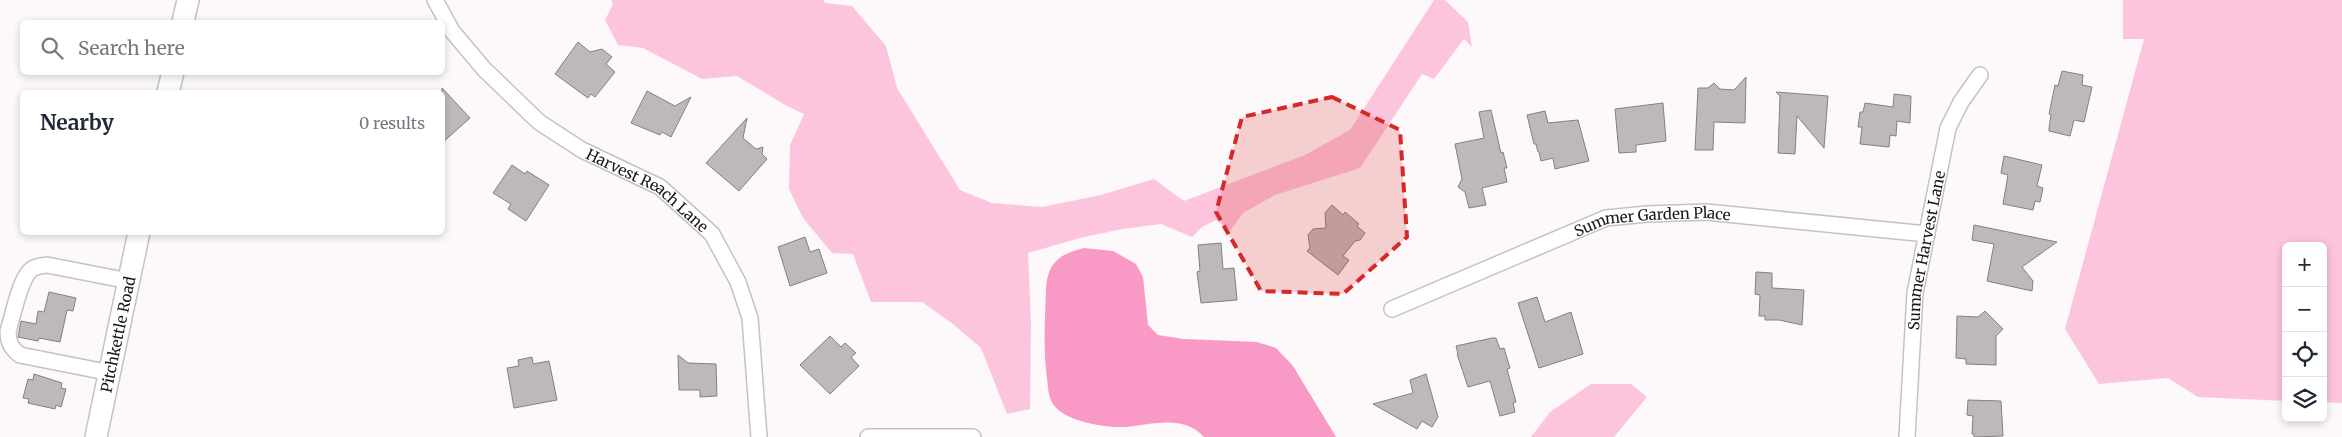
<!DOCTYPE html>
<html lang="en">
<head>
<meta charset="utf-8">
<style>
  body { margin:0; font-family:Merriweather,serif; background:#f2f2f3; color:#1f2937 }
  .controls { position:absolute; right:15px; bottom:15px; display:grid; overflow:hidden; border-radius:8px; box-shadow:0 2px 8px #0003 }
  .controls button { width:45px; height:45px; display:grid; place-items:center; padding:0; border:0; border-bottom:1px solid #e0e1e3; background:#fff; color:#1f2937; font:25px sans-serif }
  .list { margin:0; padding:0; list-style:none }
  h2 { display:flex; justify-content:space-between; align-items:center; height:65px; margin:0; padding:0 20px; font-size:21px }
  h2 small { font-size:16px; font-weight:400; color:#747a83 }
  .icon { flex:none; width:28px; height:28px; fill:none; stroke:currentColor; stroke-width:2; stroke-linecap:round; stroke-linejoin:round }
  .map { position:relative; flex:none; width:2342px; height:437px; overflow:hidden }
  .search { position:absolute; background:#fff; box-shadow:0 2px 8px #0003; left:20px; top:20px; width:425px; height:55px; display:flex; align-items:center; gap:12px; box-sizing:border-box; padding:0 18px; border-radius:8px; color:#747a83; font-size:19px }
  .panel { position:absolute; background:#fff; box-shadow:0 2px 8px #0003; left:20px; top:90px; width:425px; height:145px; border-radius:8px }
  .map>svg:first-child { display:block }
</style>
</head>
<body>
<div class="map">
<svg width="2342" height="437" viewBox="0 0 2342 437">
  <rect width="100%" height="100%" fill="#fdf8fa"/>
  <g fill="#fdc5dd">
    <path d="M611 0H823L825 3 852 6 886 46 897 88 960 190 992 203 1042 207 1101 195 1154 179 1184 201 1305 155 1350 130 1434 0H1445L1468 22 1472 47 1464 39 1434 79 1422 74 1360 168 1275 195 1243 213 1230 231 1216 220 1202 227 1192 237 1161 224 1122 229 1080 238 1028 253 1031 325 1030 409 1007 414 981 348 953 324 922 302H871L853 254 832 253 803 218 789 189 790 145 804 114 787 106 737 76 702 79 643 48 618 45 605 20 613 4Z"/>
    <path d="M2123 0H2342V403L2323 402V246H2286V401L2198 397 2168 378 2099 384 2065 329 2144 39H2123Z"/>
    <path d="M1591 384H1631L1647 397 1614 437H1531L1550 412Z"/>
  </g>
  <path fill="#f999c5" d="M1084 248 1113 251 1136 264 1143 277 1148 325 1158 335 1184 339 1257 342 1276 348 1293 366 1336 437H1204C1182 414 1153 425 1125 427 1106 428 1058 421 1051 400 1048 393 1048 385 1047 378 1043 348 1045 320 1046 291 1047 263 1059 254 1084 248Z"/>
  <g fill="#bdb9bb" stroke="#848082">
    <path d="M578 42 590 52 602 49 612 57 606 64 615 72 595 97 591 94 588 98 555 74Z"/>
    <path d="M2062 71 2083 75 2082 85 2092 87 2084 122 2074 120 2070 136 2049 131V128L2051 115 2049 114 2055 85 2058 86Z"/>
    <path d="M1746 77 1745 123 1714 122 1713 150H1695L1698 88H1708L1714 83 1720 89 1734 90Z"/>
    <path d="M442 88 470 118 442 143Z"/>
    <path d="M647 91 675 106 691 97 671 137 662 132 660 135 631 123Z"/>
    <path d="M1776 92 1828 96 1824 148 1797 116 1795 154 1778 153 1780 96Z"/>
    <path d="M1894 94 1911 96 1910 123 1897 121 1896 136 1890 135 1889 147 1860 144 1862 127H1858L1860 112H1863L1865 103 1893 107Z"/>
    <path d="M1663 103 1666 141 1636 145V152L1619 153 1615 109Z"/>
    <path d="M1491 110 1501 153 1503 152 1507 168H1504L1507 182 1482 188 1486 205 1469 208 1465 192 1458 187 1462 179 1455 144 1484 138 1479 112Z"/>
    <path d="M1545 111 1548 123 1578 120 1589 161 1555 169 1553 158 1541 161 1539 152H1538L1536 144H1534L1527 115Z"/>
    <path d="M747 118 743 138 756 149 763 147 762 154 767 159 739 191 706 163Z"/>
    <path d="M2004 156 2042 165 2037 186 2043 188 2040 202 2035 201 2033 210 2003 204 2008 175 2001 173Z"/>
    <path d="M512 165 525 174 527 171 549 185 526 221 508 209 511 204 493 193Z"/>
    <path d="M1332 205 1343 215 1345 212 1359 224 1357 226 1365 233 1360 240 1355 241 1343 256 1349 260 1338 275 1307 251 1310 248 1308 235 1313 229 1326 228 1325 213Z"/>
    <path d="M1974 225 2057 242 2022 267 2033 281 2032 291 1987 281 1994 244 1972 240Z"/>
    <path d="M805 237 810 252 819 249 827 273 790 286 778 247Z"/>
    <path d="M1221 243 1223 269 1234 268 1237 300 1201 303 1197 272 1200 271 1198 245Z"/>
    <path d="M1756 272 1772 273V288L1804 290 1802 325 1779 320H1765V316H1759L1760 295 1755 294Z"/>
    <path d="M49 292 76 298 73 311 67 310 60 342 39 338 38 341 18 337 21 321 36 324 38 311 44 312Z"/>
    <path d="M1537 297 1545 322 1571 312 1583 354 1539 368 1518 303Z"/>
    <path d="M1985 311 2003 329 1996 336V365L1966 364V359L1956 358 1957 316 1978 317Z"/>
    <path d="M830 336 841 347 845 343 856 353 851 357 859 366 830 394 800 365Z"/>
    <path d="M1492 338H1496L1500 349 1504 348 1510 368 1507 369 1516 402 1513 403 1515 412 1500 416 1490 381 1468 387 1457 354H1458L1456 346Z"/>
    <path d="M678 355 688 363 716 364 717 396 700 397V390H679Z"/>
    <path d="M532 357 533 364 549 361 557 400 514 408 507 368 519 366 518 360Z"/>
    <path d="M34 374 62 383 61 388 66 389 61 407 56 405 55 409 28 403 29 399 23 398 28 379 33 380Z"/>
    <path d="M1426 374 1438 417 1432 427 1422 421 1417 429 1373 404 1413 393 1410 380Z"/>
    <path d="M1968 400 2001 401 2003 436 1974 437V434H1972L1973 416 1967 415Z"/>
  </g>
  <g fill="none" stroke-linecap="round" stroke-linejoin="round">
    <defs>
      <g id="minor">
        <path id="s1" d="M435 0 452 31 484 69 539 122 582 150 660 187 712 234 738 282 750 318 759 437"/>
        <path id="s2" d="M1392 309 1606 218 1647 214 1706 212 1927 234"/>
        <path d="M111 373 20 355C11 348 8 342 8 331 13 316 20 277 32 269 36 266 42 266 47 265L129 281"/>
        <path d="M868 437H973"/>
        <path id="s3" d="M1907 437 1915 293 1948 128 1961 102 1980 75"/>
      </g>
      <g id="secondary">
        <path d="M183 22 188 0"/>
        <path d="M168 92 173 72"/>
        <path id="s4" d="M96 437 139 232"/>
      </g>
    </defs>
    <use href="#minor" stroke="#c6c2c3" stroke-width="18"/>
    <use href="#secondary" stroke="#c6c2c3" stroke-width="24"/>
    <use href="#minor" stroke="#fff" stroke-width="15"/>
    <use href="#secondary" stroke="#fff" stroke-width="21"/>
  </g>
  <path fill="#d62828" fill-opacity="0.2" stroke="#d62828" stroke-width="4" stroke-dasharray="10 6" stroke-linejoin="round" d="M1332 97 1400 130 1407 237 1343 294 1261 291 1216 212 1242 117Z"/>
  <g text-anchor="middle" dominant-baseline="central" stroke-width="4.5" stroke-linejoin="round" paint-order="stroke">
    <g font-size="15" fill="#181717" stroke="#fdf8fa">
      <text stroke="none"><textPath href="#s1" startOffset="290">Harvest Reach Lane</textPath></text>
      <text stroke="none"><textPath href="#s2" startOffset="278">Summer Garden Place</textPath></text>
      <text stroke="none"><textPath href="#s3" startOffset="188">Summer Harvest Lane</textPath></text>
      <text stroke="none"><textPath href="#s4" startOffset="105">Pitchkettle Road</textPath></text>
    </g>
  </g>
</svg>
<div class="controls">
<button>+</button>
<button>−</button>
<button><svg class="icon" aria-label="locate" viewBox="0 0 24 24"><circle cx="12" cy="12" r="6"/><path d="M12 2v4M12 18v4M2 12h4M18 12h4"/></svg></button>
<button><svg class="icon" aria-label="layers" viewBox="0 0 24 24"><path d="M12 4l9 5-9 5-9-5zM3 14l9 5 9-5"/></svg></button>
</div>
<div class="search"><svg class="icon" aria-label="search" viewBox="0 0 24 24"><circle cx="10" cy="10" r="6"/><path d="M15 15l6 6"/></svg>Search here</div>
<section class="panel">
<h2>Nearby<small>0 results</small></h2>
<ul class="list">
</ul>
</section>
</div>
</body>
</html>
